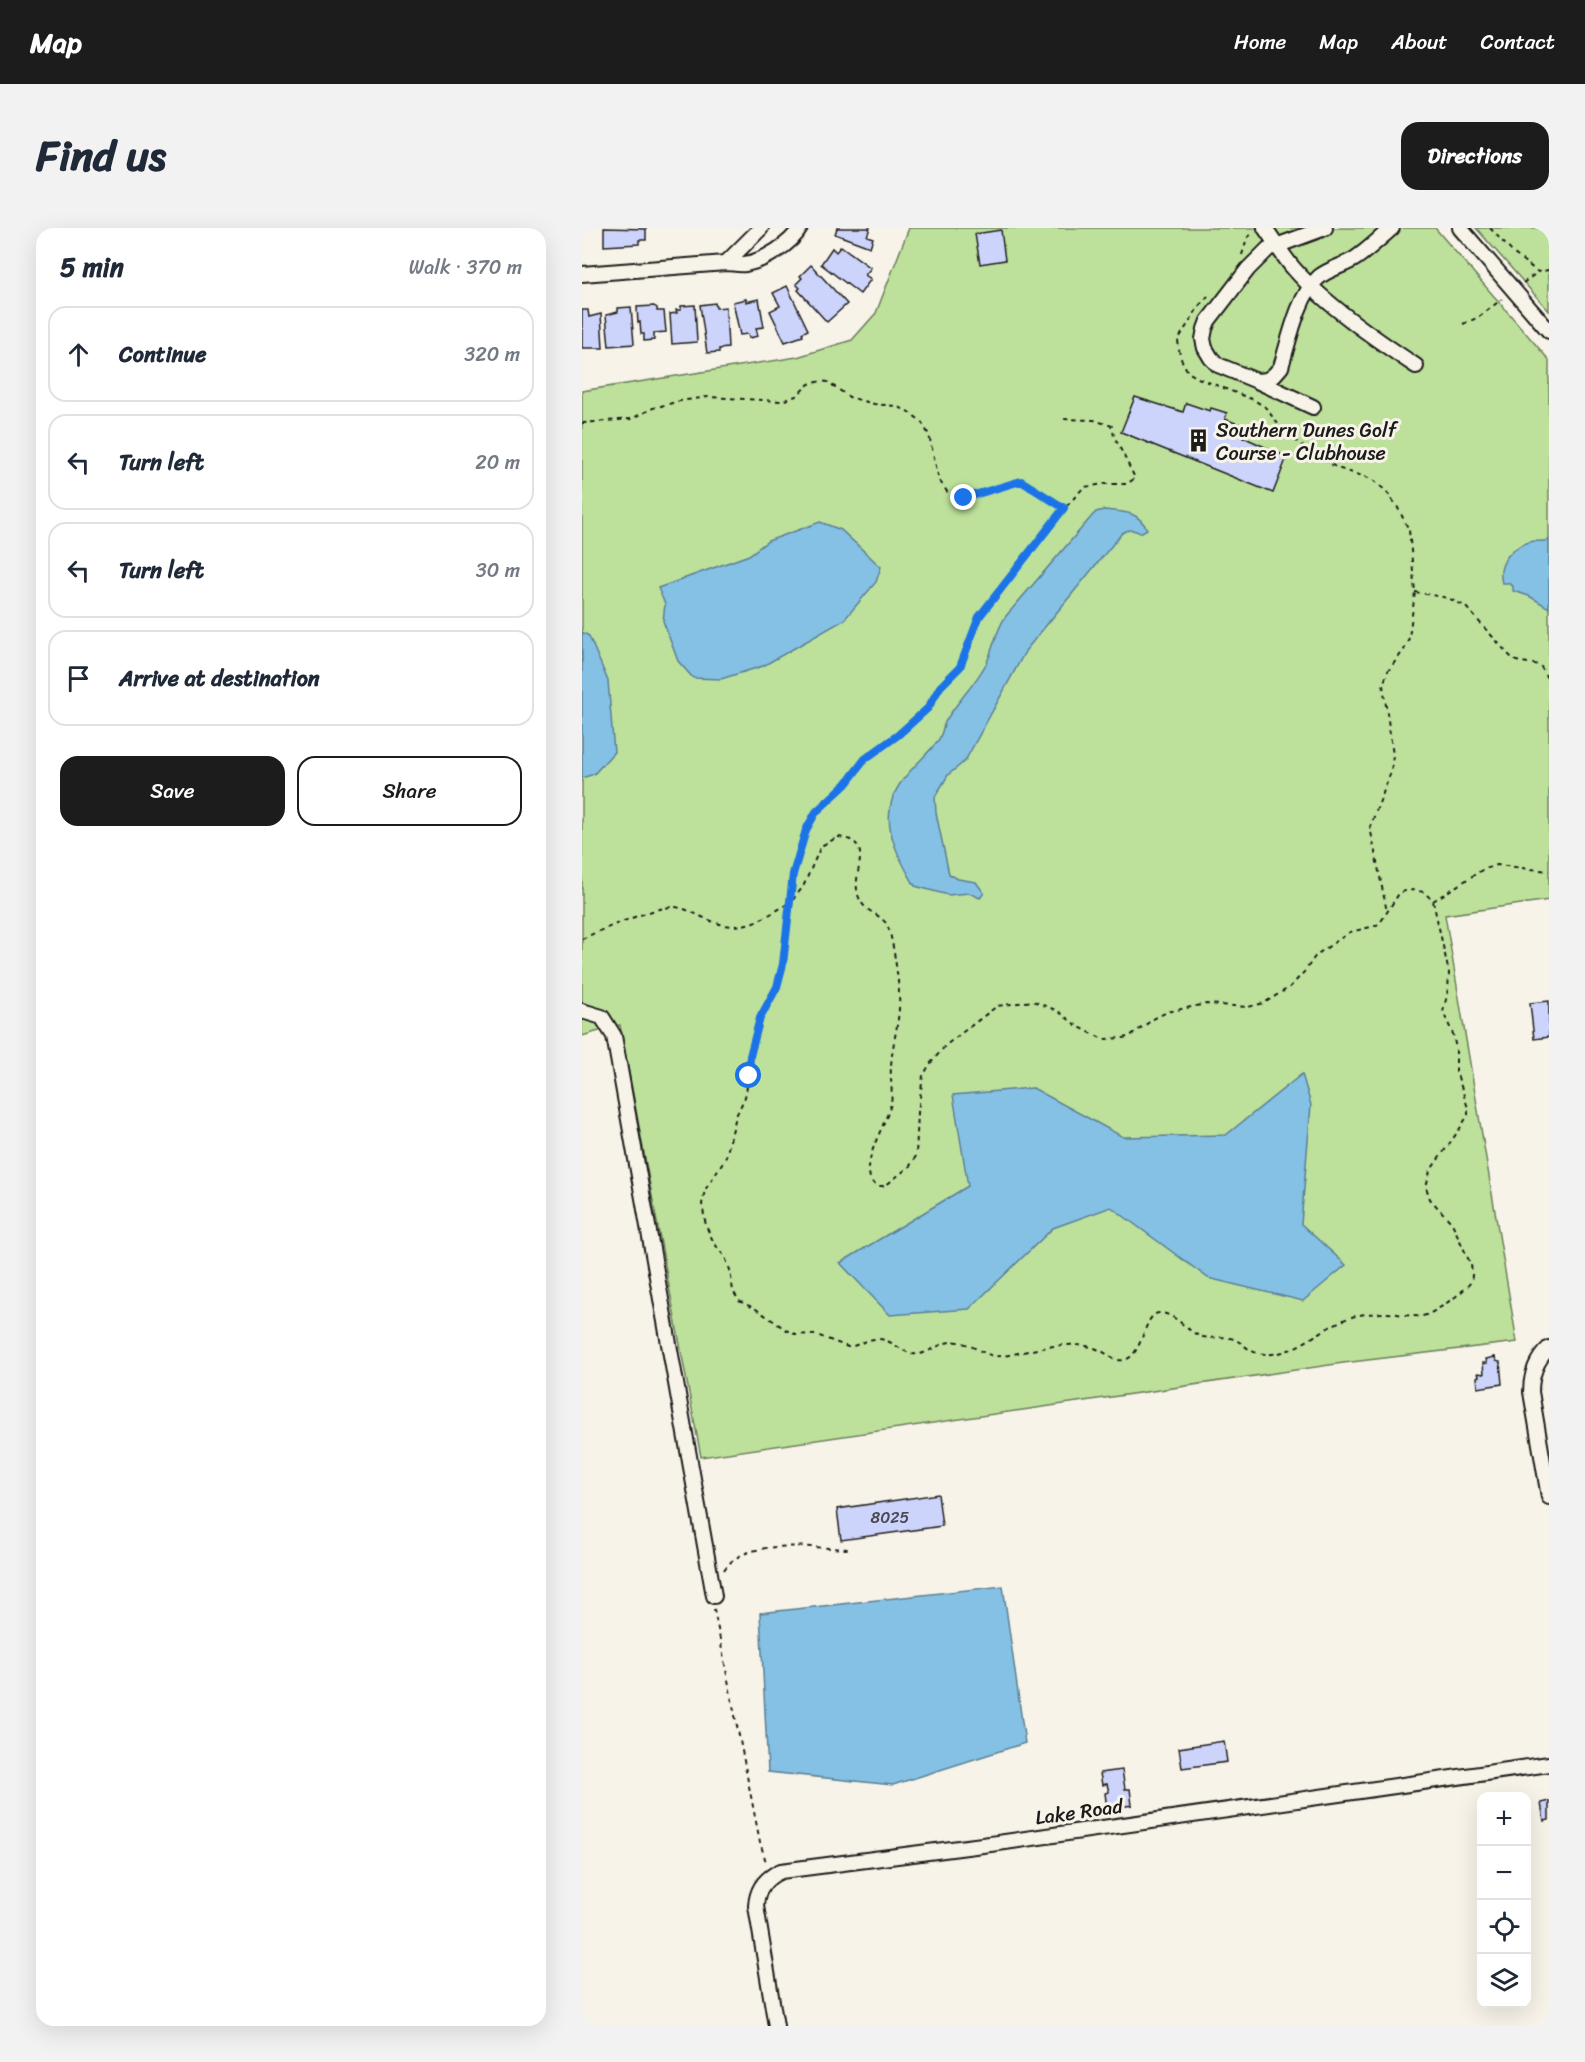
<!DOCTYPE html>
<html lang="en">
<head>
<meta charset="utf-8">
<style>
  body { margin:0; font-family:Sriracha,sans-serif; background:#f2f2f3; color:#1f2937 }
  .controls { position:absolute; right:18px; bottom:18px; display:grid; overflow:hidden; border-radius:12px; box-shadow:0 6px 24px #0002 }
  .controls button { width:54px; height:54px; display:grid; place-items:center; padding:0; border:0; border-bottom:2px solid #e0e1e3; background:#fff; color:#1f2937; font:30px sans-serif }
  .stop { position:absolute; width:18px; height:18px; margin:-14px; border:4px solid #1a73e8; border-radius:50%; background:#fff }
  .stop.end { background:#1a73e8; border-color:#fff; box-shadow:0 2px 6px #0008 }
  .list { margin:0; padding:0; list-style:none }
  h2 { display:flex; justify-content:space-between; align-items:center; height:78px; margin:0; padding:0 24px; font-size:26px }
  h2 small { font-size:20px; font-weight:400; color:#747a83 }
  .list li { display:grid; grid-template-columns:39px 1fr auto; gap:18px; align-items:center; box-sizing:border-box; height:96px; margin:0 12px 12px; padding:0 12px; border:2px solid #e0e1e3; border-radius:18px }
  .list b { display:block; font-size:22px; white-space:nowrap }
  .list em { font-size:20px; font-style:normal; color:#747a83 }
  .actions { display:flex; gap:12px; padding:18px 24px }
  .actions a { flex:1; padding:14px 0; border:2px solid #1c1c1c; border-radius:18px; text-align:center; font-size:21px; color:#1c1c1c }
  .actions .main { background:#1c1c1c; color:#fff }
  .icon { flex:none; width:33px; height:33px; fill:none; stroke:currentColor; stroke-width:2; stroke-linecap:round; stroke-linejoin:round }
  .map { position:relative; flex:none; width:967px; height:1798px; overflow:hidden; border-radius:18px }
  header { display:flex; align-items:center; gap:36px; box-sizing:border-box; height:84px; padding:0 30px; background:#1c1c1c; color:#fff }
  header strong { font-size:28px }
  nav { display:flex; gap:33px; margin-inline-start:auto; font-size:21px }
  .intro { display:flex; align-items:center; justify-content:space-between; box-sizing:border-box; height:144px; padding:0 36px }
  h1 { margin:0; font-size:42px }
  .button { padding:15px 27px; border-radius:18px; background:#1c1c1c; color:#fff; font-size:21px; font-weight:700 }
  main { display:flex; gap:36px; padding:0 36px }
  aside { flex:1; background:#fff; border-radius:18px; box-shadow:0 6px 24px #0002 }
  .map>svg:first-child { display:block }
</style>
</head>
<body>
<header>
<strong>Map</strong>
<nav><a>Home</a><a>Map</a><a>About</a><a>Contact</a></nav>
</header>
<div class="intro"><h1>Find us</h1><a class="button">Directions</a></div>
<main>
<aside>
<h2>5 min<small>Walk · 370 m</small></h2>
<ul class="list">
<li><svg class="icon" aria-label="ahead" viewBox="0 0 24 24"><path d="M12 20V5M6 11l6-6 6 6"/></svg><div><b>Continue</b></div><em>320 m</em></li>
<li><svg class="icon" aria-label="left" viewBox="0 0 24 24"><path d="M17 20v-9H6M10 6l-5 5 5 5"/></svg><div><b>Turn left</b></div><em>20 m</em></li>
<li><svg class="icon" aria-label="left" viewBox="0 0 24 24"><path d="M17 20v-9H6M10 6l-5 5 5 5"/></svg><div><b>Turn left</b></div><em>30 m</em></li>
<li><svg class="icon" aria-label="arrive" viewBox="0 0 24 24"><path d="M6 21V4h12l-3 4 3 4H6"/></svg><div><b>Arrive at destination</b></div></li>
</ul>
<div class="actions"><a class="main">Save</a><a>Share</a></div>
</aside>
<div class="map">
<svg width="967" height="1798" viewBox="0 0 967 1798">
  <rect width="100%" height="100%" fill="#f7f3e8"/>
  <filter id="ink" filterUnits="userSpaceOnUse"><feTurbulence type="fractalNoise" baseFrequency=".0167" numOctaves="2"/><feDisplacementMap in="SourceGraphic" scale="12" xChannelSelector="R" yChannelSelector="G"/><feConvolveMatrix kernelMatrix="1 2 1 2 8 2 1 2 1" color-interpolation-filters="sRGB"/></filter>
  <g filter="url(#ink)">
    <g fill="#bde19b" stroke="#6c7e5c" stroke-width="1.5">
      <path d="M327 0H853L967 132V672L863 687 935 1114 761 1135 119 1229 38 797 0 808V163L215 129 270 112 294 85Z"/>
      <path d="M894 0H967V83Z"/>
    </g>
    <g fill="#85c1e4" stroke="#5b7f94" stroke-width="1.5">
      <path d="M522 282C541 284 555 282 565 301L558 305C552 301 546 301 540 305L444 422 383 533 366 547 353 569 354 585 367 646 376 651 394 654 402 665 398 670 387 665 366 667 333 658C319 634 300 601 310 572 318 547 342 532 357 511 360 506 361 499 363 494 375 473 394 456 405 434 412 418 414 402 424 388L510 288 514 284Z"/>
      <path d="M238 294 259 302 299 339 294 354 262 392 181 438 139 451 111 450 96 433 81 393 83 376 76 360 167 327 186 313Z"/>
      <path d="M967 312V380L947 368 931 363V358L926 355H920C914 334 932 316 952 313 958 313 961 314 967 312Z"/>
      <path d="M0 404 7 408 26 453 32 524 12 546 0 550Z"/>
      <path d="M720 846 729 877 719 996 764 1037 721 1073 626 1050 529 979 471 1000 387 1081 308 1087 258 1035 386 958 371 867 451 860 541 909 644 907Z"/>
      <path d="M421 1358 443 1515 311 1557 186 1544 178 1385Z"/>
    </g>
    <g fill="#cdd4fc" stroke="#1c1c1c" stroke-width="1.5">
      <path d="M22 0 64 1V12H57V16L22 18Z"/>
      <path d="M255 0H288L285 8 291 10 288 19 253 6Z"/>
      <path d="M419 2 423 32 398 36 393 6Z"/>
      <path d="M259 18 289 40 283 47 289 51 278 66 239 36 250 20 254 24Z"/>
      <path d="M229 37 265 76 245 94 216 62 218 60 214 56 220 50 218 48Z"/>
      <path d="M205 58 226 102 220 105 221 108 203 114 188 83 198 78 191 65Z"/>
      <path d="M164 71V74L177 71 182 99 174 100 176 108 167 110 166 106 158 107 151 74Z"/>
      <path d="M133 75 134 80 144 79 146 120 137 121V124L125 125 118 77Z"/>
      <path d="M113 77 115 114 90 116 88 86 95 85 94 82H99V78Z"/>
      <path d="M72 78 75 80V83H82L84 104 72 105V112L62 113V106H59L58 94 56 95 55 79Z"/>
      <path d="M49 79 52 116 27 118 24 87 36 84V80Z"/>
      <path d="M0 82H6L7 89 19 86 21 120H0Z"/>
      <path d="M553 169 601 184 604 175 628 183 629 180 645 185 643 191 664 199 661 209 705 229 691 265 539 204Z"/>
      <path d="M967 773V809L952 811 948 775Z"/>
      <path d="M913 1129 914 1133 918 1134 920 1156 896 1160 895 1149 897 1148 896 1145 902 1146 901 1135H905L904 1131Z"/>
      <path d="M356 1266 360 1298 259 1312 255 1281Z"/>
      <path d="M642 1513 645 1534 600 1540 597 1520Z"/>
      <path d="M540 1542 543 1561H548L550 1577 525 1581 523 1565 527 1564 525 1556 520 1557 518 1545Z"/>
      <path d="M967 1573V1592L962 1593 959 1575Z"/>
    </g>
    <g fill="none" stroke-linecap="round" stroke-linejoin="round">
      <defs>
        <g id="minor">
          <path d="M683 0C693 14 702 30 713 42 744 77 795 112 834 138"/>
          <path d="M743 0 686 21 666 41 626 93 623 101 621 111 623 120 629 130 636 137 675 153 685 152 692 147 699 139C707 113 716 67 737 49 748 40 762 38 774 30 787 21 798 10 810 0"/>
          <path d="M878 0 967 103"/>
          <path d="M144 35 179 0"/>
          <path d="M0 46 144 35C150 35 157 37 163 36 182 33 209 16 218 0"/>
          <path d="M675 153 731 179"/>
          <path d="M0 783 20 789 32 808 132 1368"/>
          <path d="M967 1120C954 1132 949 1146 949 1164L967 1269"/>
          <path d="M194 1798 174 1678C175 1661 183 1650 199 1643L416 1615 967 1536"/>
        </g>
      </defs>
      <use href="#minor" stroke="#1c1c1c" stroke-width="18"/>
      <g stroke="#1c1c1c" stroke-width="2" stroke-dasharray="4.5 4.5" stroke-linecap="butt">
        <path d="M908 0 932 26 956 44 967 42"/>
        <path d="M660 27 665 10 670 6"/>
        <path d="M941 55 956 44"/>
        <path d="M626 68 617 78 596 112 598 129 606 144 616 150 672 172 683 179 700 201 719 217 755 240 790 251 804 263 815 278 827 302 833 364 827 410 822 422 806 443 801 457 811 527 809 544 788 599 805 684"/>
        <path d="M881 96 897 89 920 71"/>
        <path d="M0 195 49 191 71 180 98 173 126 169 200 173 214 168 227 156 239 153 246 154 267 169 292 176 313 178 324 182 339 193 347 207 357 252 366 265 382 270 439 253 482 281"/>
        <path d="M833 364 866 370 883 378 928 428 934 433 958 437 967 454"/>
        <path d="M256 609C295 613 269 643 276 667 282 685 294 683 304 695 310 702 317 755 317 766 319 791 310 814 309 839 308 850 311 864 309 875 304 898 280 929 289 953L295 958H303L328 938 334 928 336 884 341 848 348 836 364 817 415 778 451 773 476 783 495 798 521 811 542 810 548 808 573 790 585 784 624 776 666 779 682 775 708 759 723 743 734 727 768 704 793 698 798 695 818 664 831 662 842 664 851 673 867 745 866 763 861 784 871 806 874 821V843L886 880V887L877 902 848 943 844 959 848 971 870 995 889 1037C890 1043 891 1050 888 1055 882 1064 850 1087 840 1088 828 1089 815 1085 803 1085 792 1085 778 1086 767 1090 738 1099 709 1133 676 1125 665 1123 659 1112 648 1110 640 1108 630 1111 621 1109 605 1105 596 1086 578 1085 561 1084 562 1128 542 1132 531 1134 526 1125 517 1122 511 1119 502 1117 495 1117 476 1116 460 1120 441 1124 433 1125 423 1129 414 1128 401 1127 390 1116 376 1114 363 1111 351 1123 338 1126 322 1129 312 1111 296 1111 285 1110 277 1118 266 1119L235 1107 213 1106 206 1103 174 1081 157 1073 151 1063 148 1042 143 1029 132 1015 124 998 120 976 123 962 144 929 154 888 163 869 167 848 168 828 178 790 195 759 201 737 204 695 209 674 221 659 239 618Z"/>
        <path d="M851 673 900 642 915 637 967 643"/>
        <path d="M0 711C18 702 75 678 92 679 105 680 116 688 127 692 160 707 181 690 209 674L211 646 224 602 234 584 264 557 283 531 316 507 346 480 358 458 378 439 397 389 482 281 502 259 523 256H545L553 250 532 208 530 198 512 192 480 191"/>
        <path d="M142 1342C163 1309 231 1320 266 1321"/>
        <path d="M132 1381 178 1614 184 1634"/>
      </g>
      <use href="#minor" stroke="#f7f3e8" stroke-width="14"/>
    </g>
  </g>
  <g fill="none" stroke-linecap="round" stroke-linejoin="round" filter="url(#ink)">
    <path stroke="#1a73e8" stroke-width="8" d="M167 848 168 828 178 790 195 759 201 736 211 646 224 602 234 584 264 556 283 531 316 507 346 480 358 459 378 439 397 389 482 280 439 253 382 270"/>
  </g>
  <defs>
    <symbol id="building-bare" viewBox="-9 -9 18 18"><path d="M-4-6H4V6H1V3H-1V6H-4ZM-2.5-4.3h1.7v1.8h-1.7ZM.8-4.3h1.7v1.8H.8ZM-2.5-1h1.7V.8h-1.7ZM.8-1h1.7V.8H.8Z" fill="#1c1c1c" stroke="#f7f3e8" stroke-width="2.5" paint-order="stroke"/></symbol>
  </defs>
  <g fill-rule="evenodd">
    <use href="#building-bare" x="600" y="196" width="33" height="33"/>
  </g>
  <g text-anchor="middle" dominant-baseline="central" stroke-width="6" stroke-linejoin="round" paint-order="stroke">
    <g font-size="16" fill="#484a54">
      <text x="308" y="1289">8025</text>
    </g>
    <g font-size="20" fill="#1c1c1c" stroke="#f7f3e8" text-anchor="start">
      <text x="634" y="202">Southern Dunes Golf<tspan x="634" dy="23">Course - Clubhouse</tspan></text>
    </g>
    <g font-size="20" fill="#1c1c1c" stroke="#f7f3e8">
      <text transform="translate(497 1584) rotate(-8)">Lake Road</text>
    </g>
  </g>
</svg>
<div class="controls">
<button>+</button>
<button>−</button>
<button><svg class="icon" aria-label="locate" viewBox="0 0 24 24"><circle cx="12" cy="12" r="6"/><path d="M12 2v4M12 18v4M2 12h4M18 12h4"/></svg></button>
<button><svg class="icon" aria-label="layers" viewBox="0 0 24 24"><path d="M12 4l9 5-9 5-9-5zM3 14l9 5 9-5"/></svg></button>
</div>
<div class="stop" style="left:167px;top:848px"></div>
<div class="stop end" style="left:382px;top:270px"></div>
</div>
</main>
</body>
</html>
